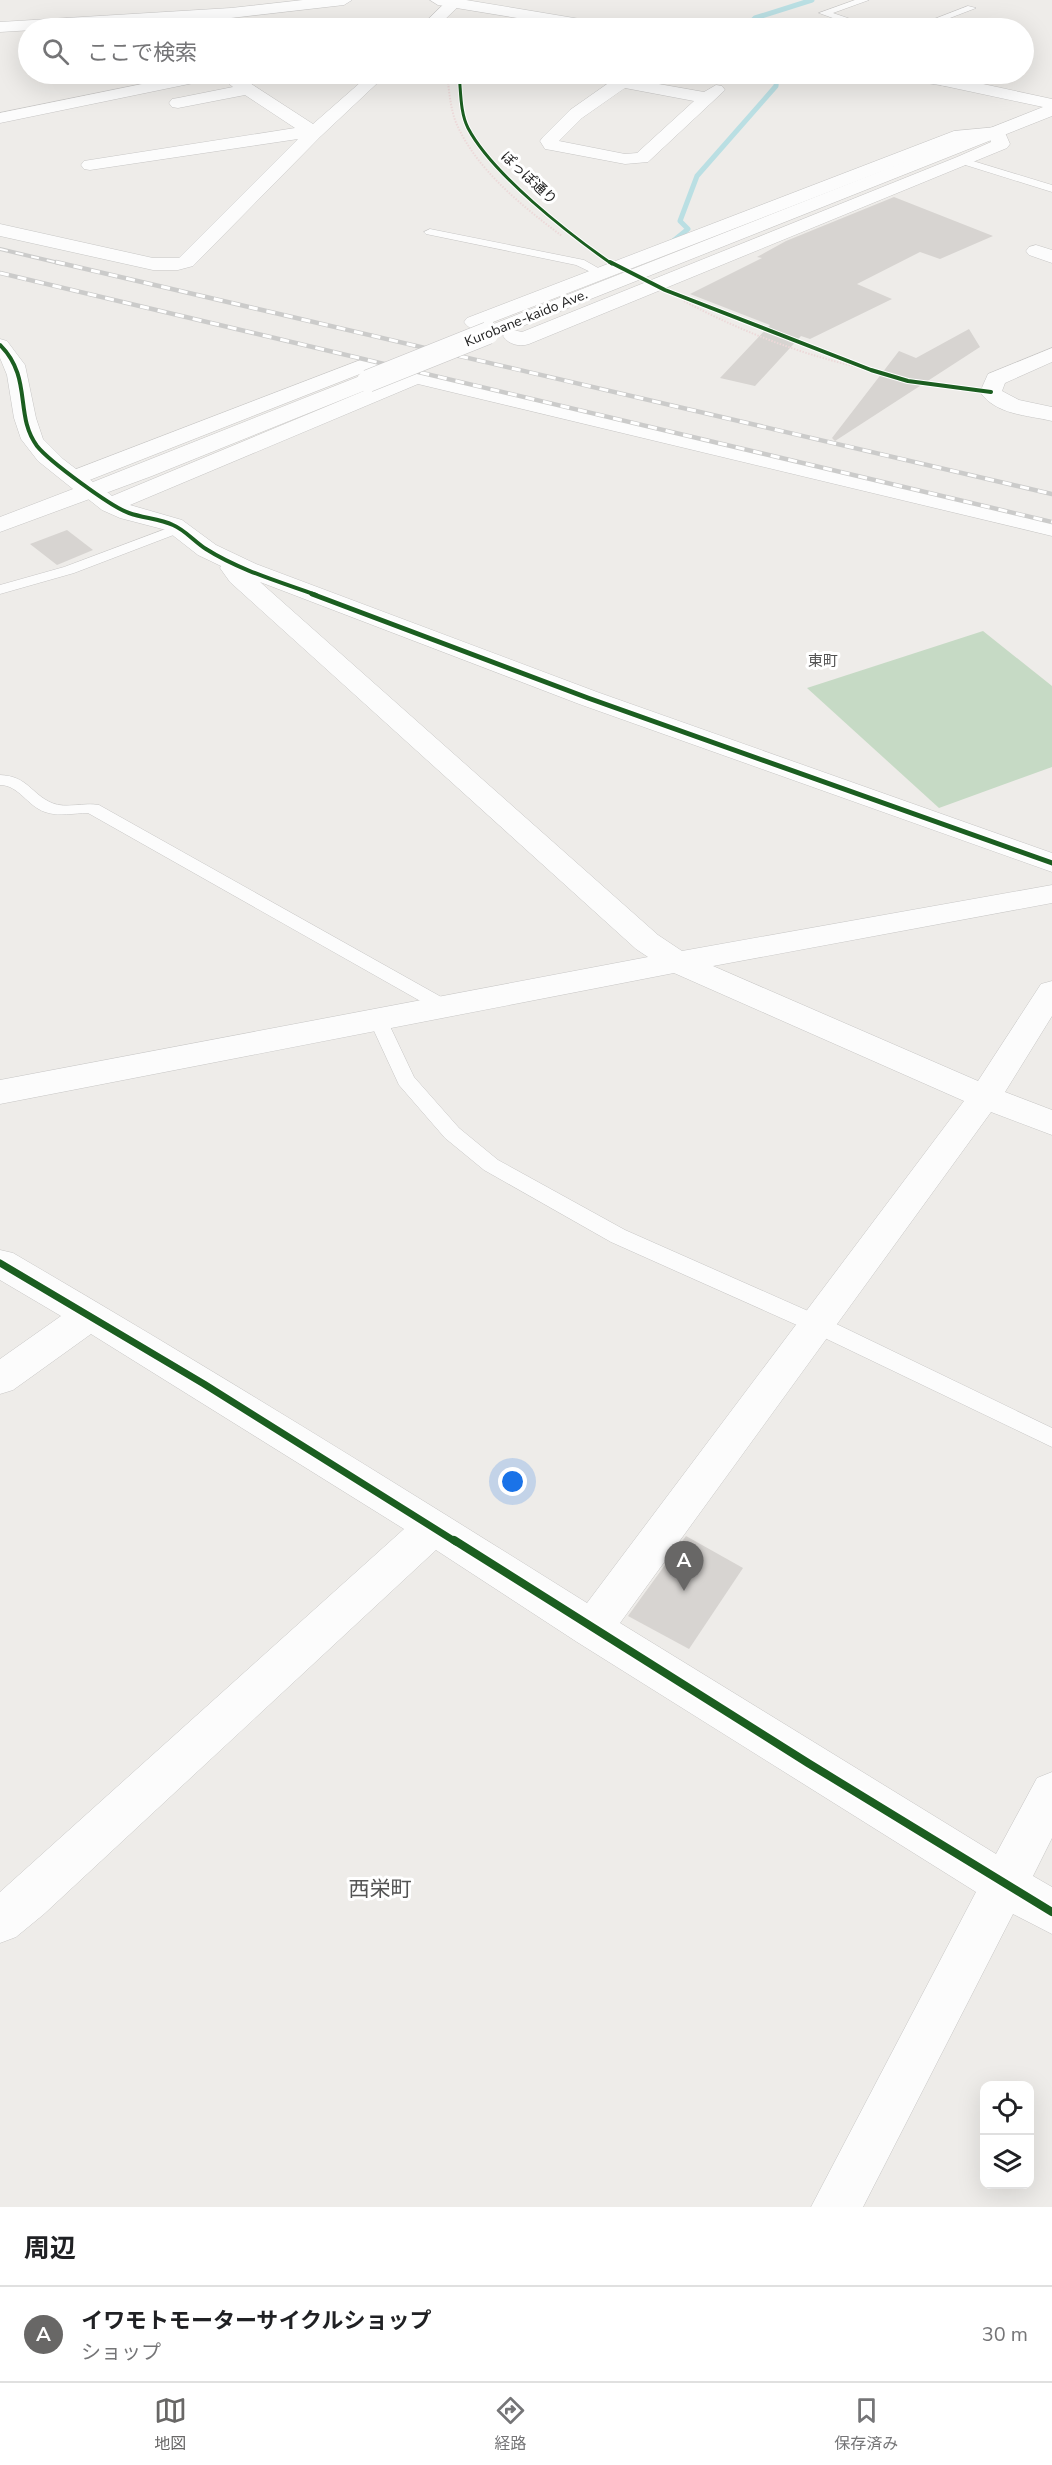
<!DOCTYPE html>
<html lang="ja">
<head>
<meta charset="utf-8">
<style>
  body { margin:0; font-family:"Nunito Sans","Noto Sans JP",sans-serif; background:#f2f2f2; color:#202124 }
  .controls { position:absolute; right:18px; bottom:18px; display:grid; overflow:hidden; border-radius:12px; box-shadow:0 6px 24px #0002 }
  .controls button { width:54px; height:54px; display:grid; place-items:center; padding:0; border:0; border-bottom:2px solid #e0e0e0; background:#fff; color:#202124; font:30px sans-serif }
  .you { position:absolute; left:513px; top:1482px; width:21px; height:21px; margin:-15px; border:4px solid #fff; border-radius:50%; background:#1a73e8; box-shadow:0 0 0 9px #1a73e833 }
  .badge { display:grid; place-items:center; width:39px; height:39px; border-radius:50%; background:#686766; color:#fff; font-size:20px; font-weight:700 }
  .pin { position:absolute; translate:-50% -50px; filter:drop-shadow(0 2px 3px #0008) }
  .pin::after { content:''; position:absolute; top:32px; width:21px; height:18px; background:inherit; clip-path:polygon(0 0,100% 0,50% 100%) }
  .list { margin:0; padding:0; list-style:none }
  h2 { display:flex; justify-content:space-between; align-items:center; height:78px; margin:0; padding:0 24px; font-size:26px }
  h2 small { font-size:20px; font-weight:400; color:#757577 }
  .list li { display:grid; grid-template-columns:39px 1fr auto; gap:18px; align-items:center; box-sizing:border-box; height:96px; padding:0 24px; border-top:2px solid #e0e0e0 }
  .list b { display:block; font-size:22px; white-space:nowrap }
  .list p { margin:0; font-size:20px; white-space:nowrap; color:#757577 }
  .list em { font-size:20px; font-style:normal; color:#757577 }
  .icon { flex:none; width:33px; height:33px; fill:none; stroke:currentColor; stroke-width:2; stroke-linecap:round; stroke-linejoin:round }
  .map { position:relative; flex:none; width:1052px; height:2207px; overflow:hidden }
  .search { position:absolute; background:#fff; box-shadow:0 6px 24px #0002; left:18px; right:18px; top:18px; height:66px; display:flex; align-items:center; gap:15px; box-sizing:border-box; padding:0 21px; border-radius:33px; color:#757577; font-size:22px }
  .sheet { height:174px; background:#fff }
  nav { display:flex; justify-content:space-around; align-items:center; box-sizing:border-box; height:84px; border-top:2px solid #e0e0e0; background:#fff; font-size:16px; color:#757577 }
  nav a { display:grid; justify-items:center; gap:3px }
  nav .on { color:#686766 }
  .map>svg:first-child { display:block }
</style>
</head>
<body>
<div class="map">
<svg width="1052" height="2207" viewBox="0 0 1052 2207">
  <rect width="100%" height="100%" fill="#eeece9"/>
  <path fill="#c6dac5" d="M983 631 1052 686V767L939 808 807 688Z"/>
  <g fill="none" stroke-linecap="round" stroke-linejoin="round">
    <g stroke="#badfe3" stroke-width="5">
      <path d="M759 28 753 20 755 18 812 0"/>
      <path d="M667 246 688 229 680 221 697 176 776 86 777 74"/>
    </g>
  </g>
  <g fill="#d7d4d1">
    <path d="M894 197 993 236 940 259 920 252 857 284 892 299 810 339 801 336 755 386 720 378 770 325 690 294 762 258 757 257 786 241Z"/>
    <path d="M969 329 980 347 835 441 832 438 899 351 916 358Z"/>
    <path d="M67 530 93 550 57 565 30 544Z"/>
    <path d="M686 1536 743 1568 689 1649 628 1616Z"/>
  </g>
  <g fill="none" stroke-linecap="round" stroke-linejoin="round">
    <defs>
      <g id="service">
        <path d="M855 0H869L833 13 871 26 872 28H860L819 13Z"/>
        <path d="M968 6 976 8 924 28H911Z"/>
        <path d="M963 158 1052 185V192L959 163V159Z"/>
        <path d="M430 229 584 260 607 273 601 277 576 265 426 234 424 232Z"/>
        <path d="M179 524 186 528 184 531 74 573 0 594V585L64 567Z"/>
        <path d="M0 775C28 776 31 794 52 803 66 809 84 802 99 805L452 1003 454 1007 452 1011 445 1013 438 1011 88 813C74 813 59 817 45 812 27 806 19 785 0 785Z"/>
        <path d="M378 1014 385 1016 387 1020 414 1077 459 1128 498 1160 625 1230 824 1318 1052 1428V1447L808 1330 611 1242 484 1170 445 1138 399 1085 369 1020 371 1016Z"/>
      </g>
      <g id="minor">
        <path d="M303 0H352L344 5 231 18 0 32V22L231 8Z"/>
        <path d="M448 0 463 2 436 28H419Z"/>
        <path d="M191 74H221L213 79 0 123V113Z"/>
        <path d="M224 74H236L313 124 370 74H387L320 137 193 266 178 270H153L0 236V224L153 258H179L298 139 90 170 84 169 81 165 84 161 90 160 295 128 245 95 178 108 172 107 169 103 172 99 178 98 233 87 222 78Z"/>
        <path d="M570 74H603L618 76 623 74H641L636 80 704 92 716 85 722 86 725 90 648 162 625 164 551 150 545 149 540 141 543 137 570 110 607 84 572 78ZM625 88 694 101 637 153 625 154 559 141 582 118Z"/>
        <path d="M893 74H930L952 77 954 81 952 85 946 86 901 79Z"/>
        <path d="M997 127 1003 128 1010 144 1007 148 529 344C520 347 509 345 503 336L506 332 513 330 522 332 957 157 991 142 990 138 963 140 493 322 495 326 492 330C483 333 470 331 464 322L467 318 954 131Z"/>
        <path d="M1036 245 1052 250V263L1029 255 1026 251 1029 247Z"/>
        <path d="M1052 348V362L1005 383 1002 391 1019 400 1052 407V421C1027 415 996 415 980 392L988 374Z"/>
        <path d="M363 359 1052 522V536L418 384 130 505 182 520 216 545 256 564 597 692 1052 853V872L579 704 260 582 658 935 682 951 1052 885V903L713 966 978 1081 1041 984 1052 981V1016L1005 1092 1052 1110V1135L991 1112 620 1623 996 1854 1037 1778 1052 1772V1838L1033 1876 1052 1887V1934L1013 1914 863 2207H811L976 1892 577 1642 436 1550 44 1914 16 1937 0 1943V1892L404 1529 91 1334 13 1390 0 1394V1359L61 1316 0 1280V1250L13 1253C207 1366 397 1484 587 1603L964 1101 674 973 0 1104V1080L648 957 636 949 230 582 220 568 221 566 198 555 166 530 120 518 102 510 78 491 82 486C95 483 102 488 112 496L395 378 365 372 82 483 74 485 66 483 62 478 66 473Z"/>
      </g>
      <g id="tertiary">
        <path d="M430 0H466L604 23 612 28H578L438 5Z"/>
        <path d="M946 76 1052 99V116L495 337 488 339 481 337 478 333 481 329 1043 107 940 85 938 81 940 77Z"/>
        <path d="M0 339 7 341 25 365 36 418 43 439 63 459 93 482 360 376 368 374 376 376 379 381 376 386 152 476 0 532V517L73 489 38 461 21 439 14 418 7 375 0 358Z"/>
      </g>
    </defs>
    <use href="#service" stroke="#c7c6c5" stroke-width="1"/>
    <use href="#minor" stroke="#c7c6c5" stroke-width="1"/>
    <use href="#tertiary" stroke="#c7c6c5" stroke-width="1"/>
    <g stroke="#ecd9d9" stroke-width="2" stroke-dasharray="1.5 1.5" stroke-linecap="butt">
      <path d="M447 74C449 89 450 105 455 120 474 168 522 206 562 236"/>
      <path d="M684 301C744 333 805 356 871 370"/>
    </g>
    <use href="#service" fill="#fcfcfc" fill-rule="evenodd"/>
    <use href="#minor" fill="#fcfcfc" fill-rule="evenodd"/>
    <use href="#tertiary" fill="#fcfcfc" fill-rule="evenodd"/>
    <defs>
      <path id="rail-far1" d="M0 249 63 264"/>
      <g id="rail">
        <path d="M56 262 1052 494"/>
        <path d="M0 273 1052 522"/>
      </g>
    </defs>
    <use href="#rail-far1" stroke="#cbcbca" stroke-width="4"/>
    <use href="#rail" stroke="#cbcbca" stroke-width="4.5"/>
    <use href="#rail-far1" stroke="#fff" stroke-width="2" stroke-dasharray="8" stroke-linecap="butt"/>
    <use href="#rail" stroke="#fff" stroke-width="3" stroke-dasharray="9" stroke-linecap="butt"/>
    <defs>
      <path id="tertiary-bridge" d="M368 381 488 333"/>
    </defs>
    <use href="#tertiary-bridge" stroke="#c7c6c5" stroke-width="23" stroke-linecap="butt"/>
    <use href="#tertiary-bridge" stroke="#fcfcfc" stroke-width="22"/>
    <defs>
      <path id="cycleway-far4" d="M459 74C461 92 460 112 468 128 492 174 569 234 612 264"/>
      <g id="cycleway-far3">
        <path d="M610 262 665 290 871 370 908 381 991 392"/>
        <path d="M0 345C33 378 14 415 37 446 49 461 111 507 129 513 143 518 160 519 173 525 185 530 195 542 206 549 239 570 280 582 316 595"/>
      </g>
      <path id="cycleway-far2" d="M312 594 588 698 1052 863"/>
      <path id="cycleway-far1" d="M0 1263 204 1384 456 1542"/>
      <path id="cycleway" d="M454 1540 808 1763 1052 1912"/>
    </defs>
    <use href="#cycleway-far4" stroke="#fff" stroke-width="5"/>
    <use href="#cycleway-far3" stroke="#fff" stroke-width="6"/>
    <use href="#cycleway-far2" stroke="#fff" stroke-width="8"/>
    <use href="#cycleway-far1" stroke="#fff" stroke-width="10"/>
    <use href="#cycleway" stroke="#fff" stroke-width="12"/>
    <use href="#cycleway-far4" stroke="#1b5e20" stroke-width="3"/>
    <use href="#cycleway-far3" stroke="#1b5e20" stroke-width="4"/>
    <use href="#cycleway-far2" stroke="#1b5e20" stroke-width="5"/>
    <use href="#cycleway-far1" stroke="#1b5e20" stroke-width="7"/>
    <use href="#cycleway" stroke="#1b5e20" stroke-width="8"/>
  </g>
  <g text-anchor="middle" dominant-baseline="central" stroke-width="6" stroke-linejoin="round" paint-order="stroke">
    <g font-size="14" fill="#202020" stroke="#fff">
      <text transform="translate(529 178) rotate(43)">ぽっぽ通り</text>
      <text transform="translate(526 318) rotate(-22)">Kurobane-kaido Ave.</text>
    </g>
    <g font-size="15" fill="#535353" stroke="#fff">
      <text x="823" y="661">東町</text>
    </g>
    <g font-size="21" fill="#535353" stroke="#fff">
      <text x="380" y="1889">西栄町</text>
    </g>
  </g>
</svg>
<div class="controls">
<button><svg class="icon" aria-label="locate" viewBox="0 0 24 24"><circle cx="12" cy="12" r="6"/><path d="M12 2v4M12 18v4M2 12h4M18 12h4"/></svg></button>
<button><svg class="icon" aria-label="layers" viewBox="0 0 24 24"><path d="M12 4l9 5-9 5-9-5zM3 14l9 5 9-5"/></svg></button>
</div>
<div class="you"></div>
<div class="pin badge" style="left:684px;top:1591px">A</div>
<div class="search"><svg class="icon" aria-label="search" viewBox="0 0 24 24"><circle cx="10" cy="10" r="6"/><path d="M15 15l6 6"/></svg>ここで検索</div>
</div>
<section class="sheet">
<h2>周辺<small></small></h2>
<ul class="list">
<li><span class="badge">A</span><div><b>イワモトモーターサイクルショップ</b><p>ショップ</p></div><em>30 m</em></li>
</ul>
</section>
<nav>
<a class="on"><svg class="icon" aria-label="map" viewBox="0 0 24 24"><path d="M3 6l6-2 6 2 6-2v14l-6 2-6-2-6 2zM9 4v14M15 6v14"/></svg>地図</a>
<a><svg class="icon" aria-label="directions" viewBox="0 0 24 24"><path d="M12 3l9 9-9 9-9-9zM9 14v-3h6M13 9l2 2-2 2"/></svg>経路</a>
<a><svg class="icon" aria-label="saved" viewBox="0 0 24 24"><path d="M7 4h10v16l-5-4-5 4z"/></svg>保存済み</a>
</nav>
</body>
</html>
